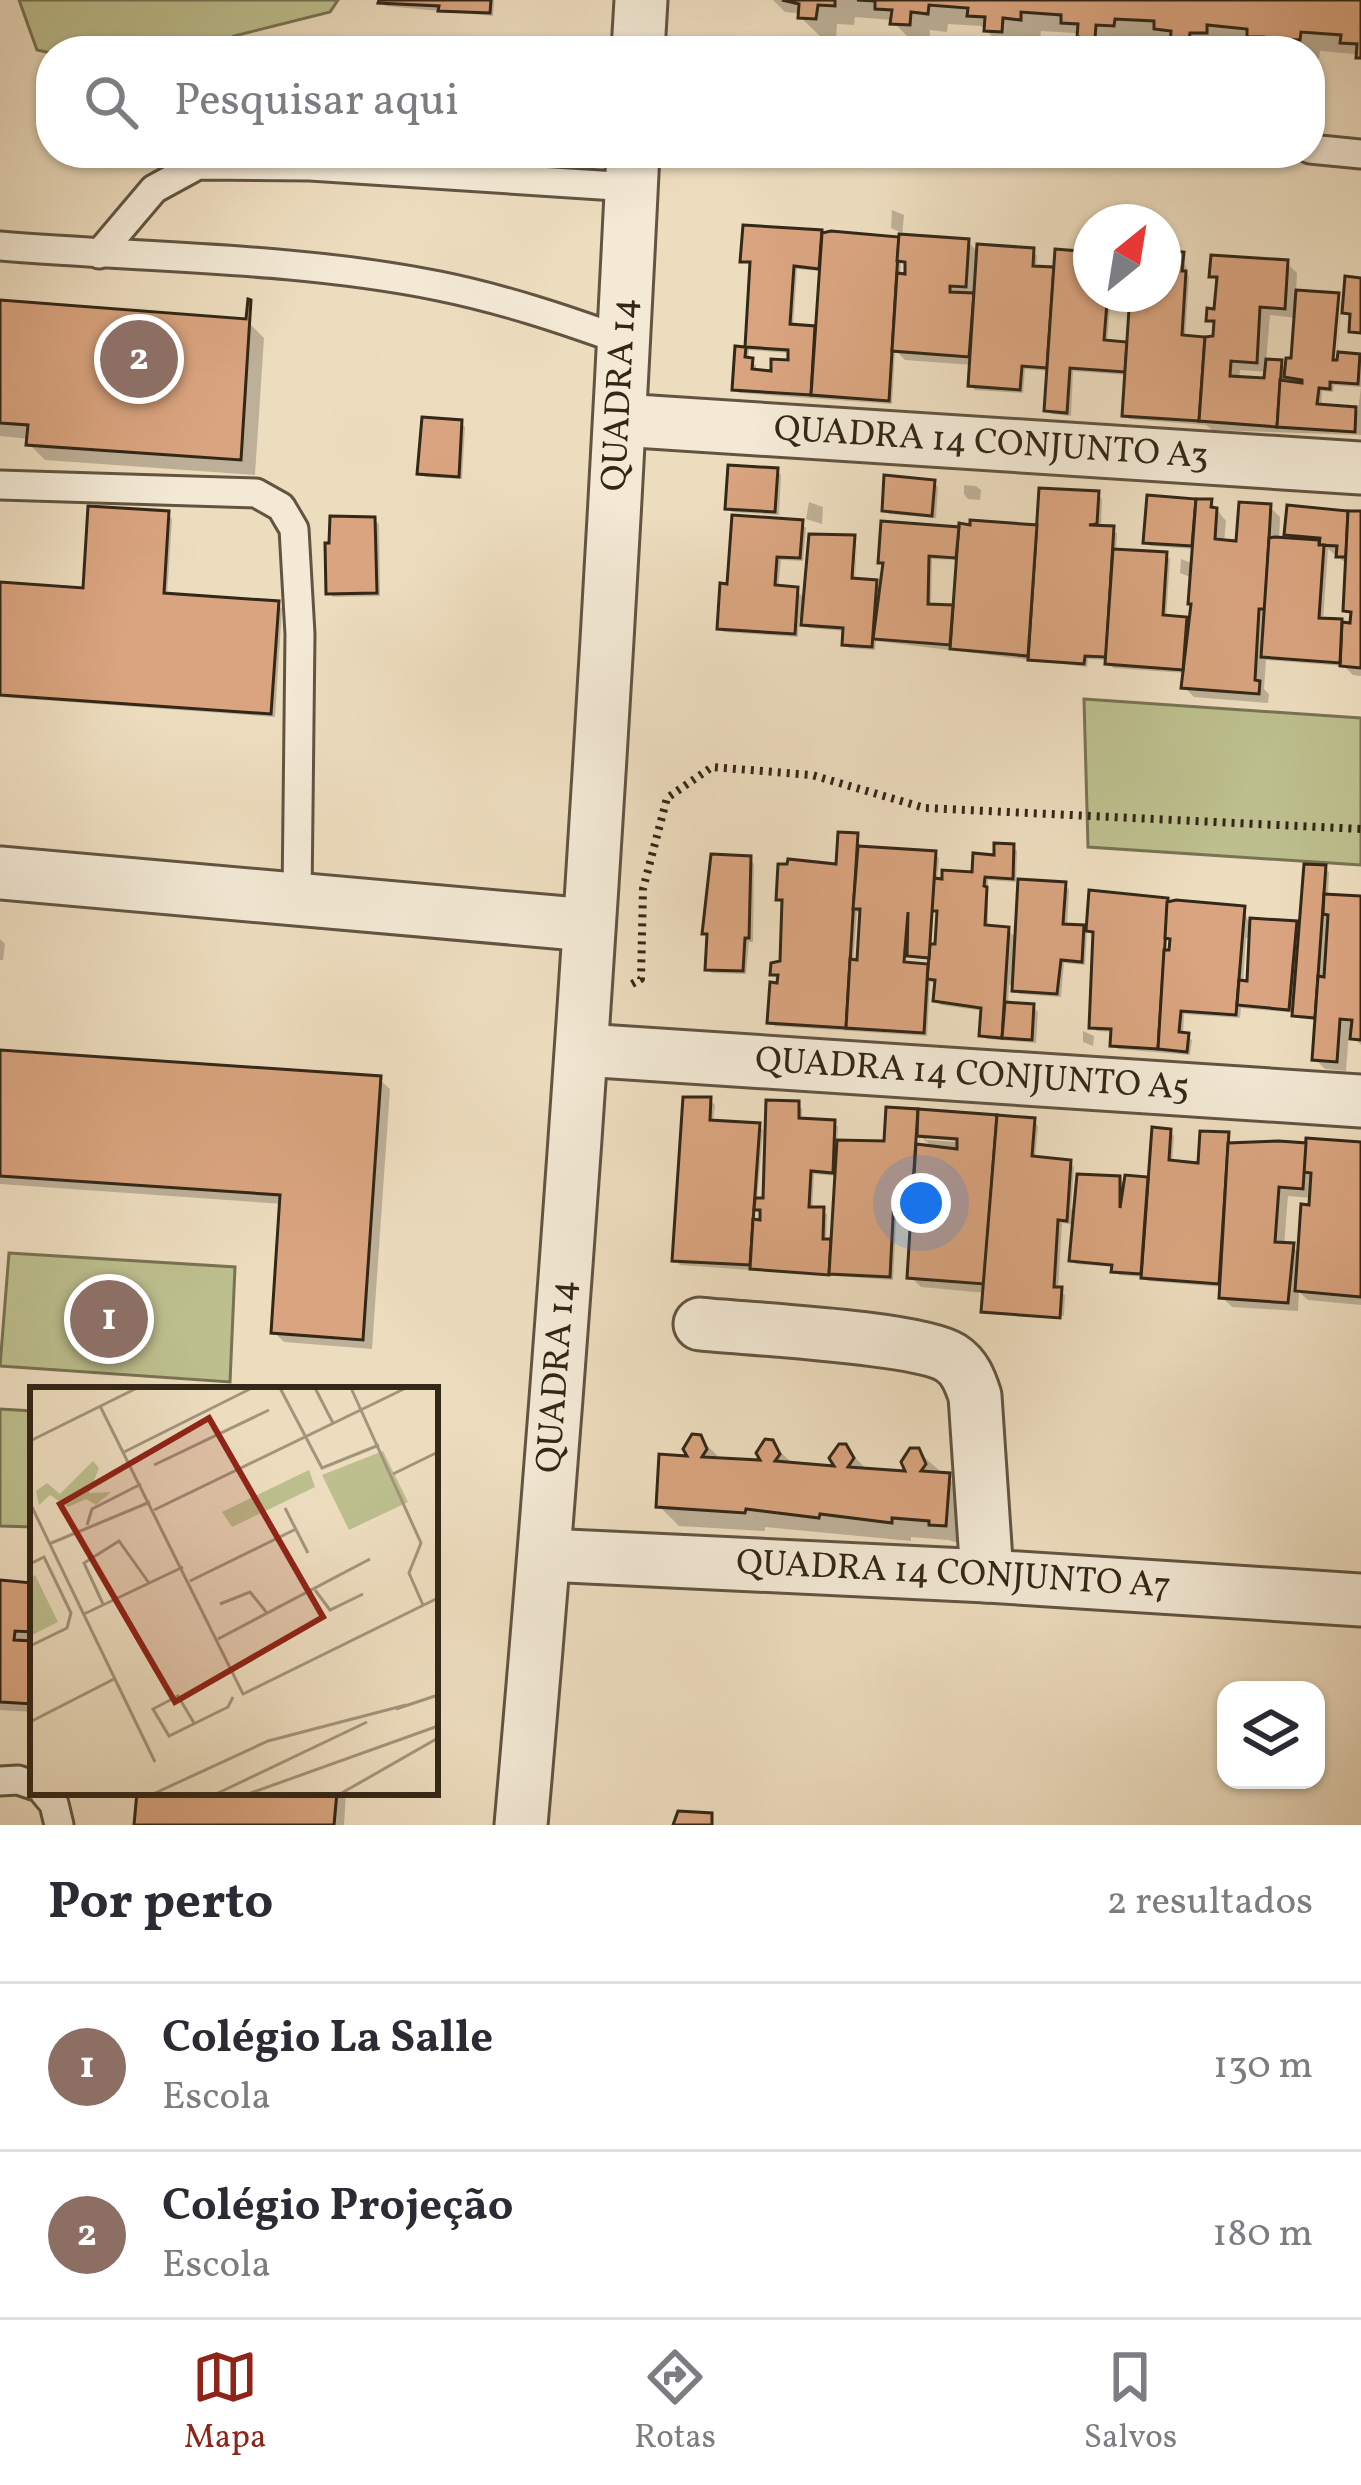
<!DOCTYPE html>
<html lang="pt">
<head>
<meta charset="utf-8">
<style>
  body { margin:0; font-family:Vollkorn,serif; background:#f7f7f7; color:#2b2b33 }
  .controls { position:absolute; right:36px; bottom:36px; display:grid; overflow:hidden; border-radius:24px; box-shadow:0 3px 9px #0004 }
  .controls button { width:108px; height:108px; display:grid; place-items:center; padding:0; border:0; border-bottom:3px solid #e1e1e2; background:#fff; color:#2b2b33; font:60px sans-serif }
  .compass { position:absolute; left:1073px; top:204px; width:108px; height:108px; border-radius:50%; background:#fff; box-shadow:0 3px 9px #0004; rotate:30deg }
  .you { position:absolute; left:921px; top:1203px; width:42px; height:42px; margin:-30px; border:9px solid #fff; border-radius:50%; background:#1a73e8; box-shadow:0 0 0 18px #1a73e833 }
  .badge { display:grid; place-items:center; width:78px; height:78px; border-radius:50%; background:#8f2418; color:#fff; font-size:39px; font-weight:700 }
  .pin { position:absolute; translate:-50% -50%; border:6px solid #fff; box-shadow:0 3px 12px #0006 }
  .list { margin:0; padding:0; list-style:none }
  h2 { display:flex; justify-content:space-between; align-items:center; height:156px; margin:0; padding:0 48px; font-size:51px }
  h2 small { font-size:39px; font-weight:400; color:#7c7c81 }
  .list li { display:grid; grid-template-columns:78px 1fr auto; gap:36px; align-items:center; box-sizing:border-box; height:168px; padding:0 48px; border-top:3px solid #e1e1e2 }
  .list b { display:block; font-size:45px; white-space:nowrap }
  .list p { margin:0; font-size:39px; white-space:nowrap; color:#7c7c81 }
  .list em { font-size:39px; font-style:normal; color:#7c7c81 }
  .icon { flex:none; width:66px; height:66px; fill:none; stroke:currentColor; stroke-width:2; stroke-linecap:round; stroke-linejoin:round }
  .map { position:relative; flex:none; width:1361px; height:1825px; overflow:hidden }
  .search { position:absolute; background:#fff; box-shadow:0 3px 9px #0004; left:36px; right:36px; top:36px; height:132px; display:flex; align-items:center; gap:30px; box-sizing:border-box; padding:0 42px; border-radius:48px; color:#7c7c81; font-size:45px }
  .sheet { height:492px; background:#fff }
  nav { display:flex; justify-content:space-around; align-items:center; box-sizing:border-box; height:168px; border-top:3px solid #e1e1e2; background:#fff; font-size:33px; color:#7c7c81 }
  nav a { display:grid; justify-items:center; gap:6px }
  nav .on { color:#8f2418 }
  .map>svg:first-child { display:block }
</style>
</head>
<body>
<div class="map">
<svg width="1361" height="1825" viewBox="0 0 1361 1825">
  <rect width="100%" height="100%" fill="#edddbf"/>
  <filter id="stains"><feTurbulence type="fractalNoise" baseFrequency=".00167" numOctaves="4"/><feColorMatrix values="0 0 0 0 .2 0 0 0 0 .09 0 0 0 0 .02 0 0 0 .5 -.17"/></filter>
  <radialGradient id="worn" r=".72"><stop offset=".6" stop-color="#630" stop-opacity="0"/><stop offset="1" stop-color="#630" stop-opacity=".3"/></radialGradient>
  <g fill="#bdbf8e" stroke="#787352" stroke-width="3">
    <path d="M19 0H338L330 12 234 36 238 51 51 53 37 50Z"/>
    <path d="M1084 699 1361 718V865L1088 847Z"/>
    <path d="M9 1253 235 1267 230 1382 0 1366Z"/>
    <path d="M0 1409 33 1411V1527L0 1526Z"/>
  </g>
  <g fill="#0003" fill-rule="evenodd">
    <path d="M382 0H494L493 16 386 6Z"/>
    <path d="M773 0H1361V60L1355 54 1320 51 1319 59 1310 58V51H1265L1261 47 1226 44V51H1181L1168 40 1134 37 1133 45 1116 44 1115 51H1095L1075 33 1041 31 1040 39 1023 37 1022 51 1007 50 981 26 948 24 947 32 930 30 929 44 914 43 891 20 855 17 854 25 837 24 836 38 821 37 796 13 785 12Z"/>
    <path d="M892 210 904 215 902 237 968 242 980 254 1033 251 1037 256 1036 269 1057 270 1091 255V294H1163V253L1182 254 1189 278 1185 338 1216 339 1217 327 1209 320 1217 312 1219 283 1212 276 1287 263 1297 273 1296 293 1336 296 1329 374 1335 375 1341 300 1346 304 1361 281V335L1352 331 1353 317 1341 308 1337 355 1361 357V435L1212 430 1206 425 1129 419 1125 415 1128 375 1073 371 1071 416 1052 414 1047 410 1050 371 1025 369 1023 393 975 390 971 385 972 365 905 360 895 350 892 404 739 393 735 389 737 349 747 350 753 265 743 261 746 228 902 241V233L891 228ZM901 261 908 268V277H900ZM797 269 822 271 818 329 793 327ZM1110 305 1132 306 1130 345 1107 343ZM1270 315 1297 318 1294 362 1287 370 1280 363 1266 362ZM749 350 791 353 790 363 774 374 756 373V365L748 361ZM1240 370 1268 372 1267 382 1239 380ZM1334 385 1361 387 1358 411 1321 408 1322 391 1333 392Z"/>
    <path d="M0 304 248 322 264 338 255 475 45 460 29 444 30 439 0 436Z"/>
    <path d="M461 423 465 427 462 479 425 477 420 472Z"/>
    <path d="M777 471 781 475 779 515 732 512 728 507Z"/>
    <path d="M933 482 938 487 936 518 889 514 885 510Z"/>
    <path d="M964 485 976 486 981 490 980 500 968 499 964 494Z"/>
    <path d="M1098 494 1102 499 1101 528 1117 533 1116 553 1166 555 1170 559 1166 618 1185 620 1192 626 1193 578 1180 573 1181 559 1194 564 1195 549 1151 546 1146 542 1150 498 1211 502 1226 521 1224 543 1239 544 1270 507 1280 517 1279 541 1295 542 1287 534 1361 514V676L1353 675 1344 666 1266 660 1264 689 1269 694 1268 703 1194 697 1184 687 1186 673 1113 668 1108 660 1088 659 1087 667 876 641 875 650 849 648 845 644V631L809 628 799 619 798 637 724 632 720 628 730 588 801 523 806 528 803 561 781 560 778 589 796 590 806 600 853 593 857 541 855 581 875 583 883 590 962 530 1040 528ZM1328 549 1348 565 1346 610 1354 618 1353 626 1323 621ZM932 559 959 560 956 609 931 607Z"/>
    <path d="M809 502 823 507 822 524 806 519Z"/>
    <path d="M168 514 172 519 167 596 278 604 282 609 275 717 0 697V585L86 591Z"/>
    <path d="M374 520 379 524 380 596 333 597 329 593Z"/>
    <path d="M857 836 861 849 934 854 939 858 937 881 975 875 1013 847 1017 851 1016 882 988 880V928L1008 930 1017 939 1064 885 1069 889 1067 927 1083 928 1087 932 1085 965 1064 963 1061 997 1019 994 1009 984 1008 1005 1033 1007 1038 1012 1036 1043 987 1039 982 1035 984 1011 941 1005 936 1000 937 983 930 982 927 1036 775 1026 770 1022 780 987 773 973 783 963 785 904 779 898 839 867ZM928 908H940L938 948 926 946ZM857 912H863L860 963 853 962ZM902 951 932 955 931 967 900 965Z"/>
    <path d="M750 859 754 864 753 942H749L746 974 712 973 708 969 709 938 705 933Z"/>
    <path d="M1325 868 1329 872 1328 897 1361 899V1045L1349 1033 1346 1071 1325 1069 1315 1059 1330 1016 1241 1008 1240 1018 1184 1014 1183 1035 1192 1040 1190 1055 1118 1049 1113 1044 1114 1032 1097 1031 1092 1026 1095 936 1089 930 1171 906 1244 909 1248 921 1296 924 1302 930ZM1162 935 1173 936 1172 953H1161ZM1246 938 1252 939 1249 984 1243 983Z"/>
    <path d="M0 939 5 944 3 960H0Z"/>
    <path d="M1083 1031 1094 1036 1093 1046 1083 1042Z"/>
    <path d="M0 1053 379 1079 390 1089 372 1349 284 1342 274 1332 283 1204 0 1184Z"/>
    <path d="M710 1100 715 1105 713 1123 758 1126 763 1130 757 1201H765L798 1104 802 1109V1121L834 1123 838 1127 837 1143 887 1144 915 1112 909 1202H897L893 1280 680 1265 675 1260ZM814 1174 838 1176 834 1243 826 1242 827 1214 812 1210ZM750 1207H763V1223L749 1222Z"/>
    <path d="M921 1112 1034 1121 1038 1126 1035 1160 1070 1163 1074 1167 1071 1209 1077 1210 1119 1179 1127 1187 1128 1178 1151 1180 1170 1132 1174 1136 1172 1164 1201 1166 1228 1135 1232 1146 1361 1145V1305L1308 1300 1299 1292 1298 1311 1232 1307 1222 1297V1287L1148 1281 1144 1277 1119 1275 1115 1267 1076 1264 1072 1260 1075 1225 1062 1223 1058 1290 1065 1295 1064 1316 985 1309 986 1293 921 1287 910 1276 919 1227 914 1222ZM926 1134 973 1137 972 1143 926 1140ZM920 1135 934 1149 919 1147ZM1288 1196 1312 1198 1300 1254 1292 1246H1284Z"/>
    <path d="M699 1438 720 1458 765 1464 771 1443 792 1463 839 1469 845 1447 868 1471 910 1474 917 1451 969 1496 966 1545 948 1540 911 1537V1541L765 1527V1531L679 1526 659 1506 693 1459Z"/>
    <path d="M0 1583 33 1586V1712L0 1710Z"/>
    <path d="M140 1792H346L344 1825H137Z"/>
  </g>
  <g fill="#d9a47f" stroke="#332717" stroke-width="3" fill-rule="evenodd">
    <path d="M379 0H491L490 13 438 11 439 6 378 3Z"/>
    <path d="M782 0H835V6L818 5 816 19 798 18 799 4Z"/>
    <path d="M857 0H1361V58H1356L1357 44 1340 43 1341 35 1301 32 1300 40 1282 39V51H1265L1264 37H1247V29L1207 25V33H1190L1188 46 1170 44 1171 31 1154 29V21L1115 19 1114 26 1096 25 1095 39 1077 37 1078 24 1061 23V15L1021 12V20L1003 18 1002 32 984 31 985 17 967 16 968 8 929 5 928 14 911 12 910 25 890 24 892 10 875 9V1Z"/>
    <path d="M743 225 822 230 819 269 794 266 790 324 815 326 811 395 732 390 735 346 745 347 750 262H740ZM746 347 788 350V360L771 359V371L752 369 753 358 745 357Z"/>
    <path d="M831 231 899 237 889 401 811 395 822 233Z"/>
    <path d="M899 234 969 239 966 287 950 286V292L974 293 969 357 892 351 897 273 905 274V262L897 261Z"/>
    <path d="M977 244 1034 248 1033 266 1054 267 1047 368 1022 366 1020 390 968 386Z"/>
    <path d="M1055 249 1091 252V294H1130V303L1107 302 1104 340 1127 342 1125 372 1070 368 1067 413 1044 411Z"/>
    <path d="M1163 250 1184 252 1182 271H1186L1182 335 1205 337 1199 421 1122 416 1130 294H1163Z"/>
    <path d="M1211 255 1288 260 1285 309 1260 307 1257 363 1231 361 1230 376 1264 378 1266 359 1282 360 1277 427 1199 421 1205 337 1213 336 1214 321H1206L1207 308 1214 309 1217 277H1209Z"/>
    <path d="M1345 276 1361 278V333L1349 332 1350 314 1342 313Z"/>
    <path d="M1296 290 1339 293 1333 360H1337L1338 352 1360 354 1358 384 1330 382V389L1319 388 1317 404 1356 407 1355 432 1277 427 1280 380 1302 383V380L1284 377 1286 358H1291Z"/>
    <path d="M248 299 251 300 241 460 26 445 28 425 0 423V300L246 319Z"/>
    <path d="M422 417 462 420 459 477 417 474Z"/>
    <path d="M728 465 778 468 775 512 725 509Z"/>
    <path d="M884 475 935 480 932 516 882 511Z"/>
    <path d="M1039 488 1099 491 1097 524 1089 525 1114 526 1106 657 1085 656 1084 664 1028 660Z"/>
    <path d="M1147 495 1196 499 1192 546 1143 543Z"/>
    <path d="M1196 499H1212L1211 507 1217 508 1215 539 1236 541 1239 502 1271 504 1265 609H1259L1255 680 1260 681 1259 694 1181 688 1191 604H1188Z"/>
    <path d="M1287 505 1348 511 1346 557H1336L1337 546 1319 545 1320 538 1284 535Z"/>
    <path d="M88 506 169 511 164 593 279 601 271 714 0 695V582L83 588Z"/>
    <path d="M1348 511H1361V668L1340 666 1342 622 1350 623 1351 612 1343 611Z"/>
    <path d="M732 515 803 520 800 558 777 557 775 585 798 587 795 634 717 629 720 583 727 584Z"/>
    <path d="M330 516 375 517 377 593 326 594 325 543H329Z"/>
    <path d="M970 520 1037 525 1028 656 950 649 959 523 970 525Z"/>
    <path d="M881 521 959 527 956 558 929 556 928 604 953 605 950 645 873 639 883 563H878Z"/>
    <path d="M809 534 855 535 852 578 877 580 872 647 842 645 843 628 801 625Z"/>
    <path d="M1275 537 1319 540V545H1324L1319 618 1342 619 1340 663 1261 657 1269 538Z"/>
    <path d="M1113 549 1167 552 1163 615 1187 617 1183 670 1105 664Z"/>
    <path d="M838 832 858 833 846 1028 767 1023 770 982 777 983 778 975H770L771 963 780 961 782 900H776L778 864H787L788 859 836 864Z"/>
    <path d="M994 843 1014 844 1013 879 985 877 984 886 987 887 985 925 1009 927 1002 1038 979 1036 981 1008 933 1001 935 980 927 979 930 944H935L937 911H931L934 878 942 879V870L972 872 973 853 994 855Z"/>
    <path d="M858 846 936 851 929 958 907 956 908 912 904 962 928 964 924 1033 846 1028 850 959 857 960 860 909H853Z"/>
    <path d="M711 854 751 856 749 938H745L743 971 705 970 707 934H702Z"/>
    <path d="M1304 864 1326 865 1315 1018 1292 1016Z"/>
    <path d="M1018 879 1066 882 1063 924 1084 925 1082 962 1061 960 1057 994 1012 991Z"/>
    <path d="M1089 890 1168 898 1158 1049 1110 1046 1111 1029 1089 1028 1093 932 1086 931Z"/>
    <path d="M1324 894 1361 896V1040L1350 1039 1352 1020 1340 1019 1337 1062 1312 1060 1318 976 1324 977 1328 915 1323 914Z"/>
    <path d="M1176 900 1245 906 1236 1015 1181 1011 1179 1032 1189 1033 1187 1052 1158 1049 1164 950H1169L1170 939 1165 938 1167 902Z"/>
    <path d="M1250 918 1297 921 1289 1010 1237 1005 1239 980 1247 981Z"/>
    <path d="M1005 1002 1034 1004 1032 1040 1002 1038Z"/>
    <path d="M0 1050 381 1076 363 1340 271 1333 280 1195 0 1176Z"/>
    <path d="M683 1097H711L710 1120 760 1123 750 1265 672 1261Z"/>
    <path d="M766 1100 799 1101V1118L835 1120 833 1173 811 1171 809 1207H824L823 1239H831L829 1275 750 1269 753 1219 760 1220V1210H754L755 1198H763Z"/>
    <path d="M886 1107 918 1109 912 1200 894 1199 890 1277 829 1274 837 1140 884 1141Z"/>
    <path d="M918 1109 997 1115 984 1284 907 1278 910 1229 916 1230V1223H911L916 1144 957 1149V1139L917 1136Z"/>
    <path d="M997 1115 1035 1118 1032 1156 1071 1160 1067 1221 1058 1220 1054 1287H1062L1060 1318 981 1312Z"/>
    <path d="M1152 1127 1171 1129 1169 1160 1198 1163 1200 1131 1229 1132 1219 1284 1141 1278Z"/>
    <path d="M1306 1138 1361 1142V1297L1295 1291 1301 1204 1309 1205 1311 1173 1303 1172Z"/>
    <path d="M1279 1141 1306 1143 1303 1189 1279 1187 1275 1242 1294 1243 1288 1303 1219 1298 1228 1143Z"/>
    <path d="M1077 1174 1120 1176V1208L1125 1175 1148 1177 1141 1274 1111 1272 1112 1265 1069 1261Z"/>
    <path d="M692 1434 701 1435 707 1449 702 1457 760 1460 756 1453 765 1439 773 1440 780 1454 775 1461 834 1466 829 1458 839 1444H846L854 1458 848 1467 905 1471 901 1462 910 1448H919L926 1464 921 1471 950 1473 946 1526 929 1525V1521L892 1518V1523L820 1514 819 1518 746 1509 745 1513 656 1507 659 1454 687 1456 683 1449Z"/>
    <path d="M0 1580 33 1583V1632L15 1631 14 1640 33 1641V1704L0 1702Z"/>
    <path d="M137 1792H337L334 1825H134Z"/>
    <path d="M678 1811 712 1813V1825H673Z"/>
  </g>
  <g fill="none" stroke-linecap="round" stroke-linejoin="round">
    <defs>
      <g id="lane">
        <path d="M1310 149 1361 154"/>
        <path d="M0 246C145 258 296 257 439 286 503 299 563 319 624 341"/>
        <path d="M99 254 154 189 198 165 310 166 631 187"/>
        <path d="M0 485 256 493 281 507 294 529 300 634 297 898"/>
        <path d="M0 1781 18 1780 33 1785"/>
        <path d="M44 1792 54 1804 59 1825"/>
      </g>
      <g id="street">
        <path d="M638 51 641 0"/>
        <path id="s1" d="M620 420 1361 468"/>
        <path d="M0 873 589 925"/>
        <path id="s2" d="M583 1050 1361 1101"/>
        <path d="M700 1324C749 1329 918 1337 951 1358 965 1367 970 1381 975 1396L987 1576"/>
        <path id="s3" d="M546 1555 987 1576 1361 1600"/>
        <path id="s4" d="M521 1825C570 1268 606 711 633 153"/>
      </g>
    </defs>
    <use href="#lane" stroke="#625441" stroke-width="33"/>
    <use href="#street" stroke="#625441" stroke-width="57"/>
    <path stroke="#332717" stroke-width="8" stroke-dasharray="3 6" stroke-linecap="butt" d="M632 984 641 979 643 889 667 798 712 767 812 775 925 808 1361 829"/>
    <use href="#lane" stroke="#f3e9d5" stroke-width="27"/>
    <use href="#street" stroke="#f3e9d5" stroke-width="51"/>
  </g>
  <g text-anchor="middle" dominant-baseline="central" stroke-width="9" stroke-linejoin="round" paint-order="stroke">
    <g font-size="36" fill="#332717" stroke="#f3e9d5">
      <text stroke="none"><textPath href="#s4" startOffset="1434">QUADRA 14</textPath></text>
      <text stroke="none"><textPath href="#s1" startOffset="372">QUADRA 14 CONJUNTO A3</textPath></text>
      <text stroke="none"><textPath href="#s2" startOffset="390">QUADRA 14 CONJUNTO A5</textPath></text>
      <text stroke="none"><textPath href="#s4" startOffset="450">QUADRA 14</textPath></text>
      <text stroke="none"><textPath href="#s3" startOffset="408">QUADRA 14 CONJUNTO A7</textPath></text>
    </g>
  </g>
  <g transform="translate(30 1387)">
    <rect width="408" height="408" fill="#edddbf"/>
    <path d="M353 64 378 115 319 143 292 88ZM63 74 69 81 59 106 81 105 66 118 56 112 38 120 20 108 9 118 6 104 17 96 30 107ZM279 83 285 100 202 140 192 125ZM5 188 28 235 0 249V191Z" fill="#bdbf8e"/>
    <path fill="none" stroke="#a3947c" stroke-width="3" d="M250 1 292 81 349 58M285 1 303 36M321 1 391 156 379 186 393 218M70 19 213 307 408 211M0 54 107 1M94 65 222 1M124 78 239 23M363 87 408 65M0 116 125 375M255 121 278 166M124 123 376 1M57 138 62 122 111 97M19 157 120 115M0 177 14 170 41 226 37 241 0 259M160 194 266 142M285 203 300 223 333 207M73 217 54 176 89 154 119 196M190 217 220 205 237 226M54 227 153 180M188 252 340 172M366 322 408 308M0 335 86 291M164 336 148 309 123 322 139 349 198 320 203 310M123 407 238 354 376 318M186 407 337 335M218 407 408 339M310 407 408 351"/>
    <path fill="#8f2418" fill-opacity="0.15" stroke="#8f2418" stroke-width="6" d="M179 31 293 230 145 315 30 117Z"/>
    <rect width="408" height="408" fill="none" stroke="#332717" stroke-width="6"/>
  </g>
  <rect width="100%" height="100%" filter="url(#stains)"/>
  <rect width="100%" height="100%" fill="url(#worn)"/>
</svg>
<div class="controls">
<button><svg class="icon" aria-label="layers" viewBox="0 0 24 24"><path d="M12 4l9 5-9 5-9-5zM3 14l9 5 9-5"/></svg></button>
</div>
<svg class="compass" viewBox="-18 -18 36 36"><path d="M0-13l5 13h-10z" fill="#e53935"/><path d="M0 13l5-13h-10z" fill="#7c7c81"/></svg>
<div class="you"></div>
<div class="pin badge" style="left:109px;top:1319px;background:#8d6e63">1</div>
<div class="pin badge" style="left:139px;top:359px;background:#8d6e63">2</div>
<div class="search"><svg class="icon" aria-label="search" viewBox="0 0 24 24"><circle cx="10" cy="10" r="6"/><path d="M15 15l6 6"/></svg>Pesquisar aqui</div>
</div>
<section class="sheet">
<h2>Por perto<small>2 resultados</small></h2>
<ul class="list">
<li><span class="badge" style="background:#8d6e63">1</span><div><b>Colégio La Salle</b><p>Escola</p></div><em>130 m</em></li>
<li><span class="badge" style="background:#8d6e63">2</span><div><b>Colégio Projeção</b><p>Escola</p></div><em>180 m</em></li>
</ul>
</section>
<nav>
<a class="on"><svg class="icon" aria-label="map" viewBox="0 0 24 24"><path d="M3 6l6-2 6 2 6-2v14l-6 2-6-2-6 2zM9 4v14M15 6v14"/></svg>Mapa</a>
<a><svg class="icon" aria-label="directions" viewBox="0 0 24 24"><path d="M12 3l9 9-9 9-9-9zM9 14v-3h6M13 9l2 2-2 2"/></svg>Rotas</a>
<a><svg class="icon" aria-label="saved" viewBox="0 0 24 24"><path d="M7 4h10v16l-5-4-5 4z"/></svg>Salvos</a>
</nav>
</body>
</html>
